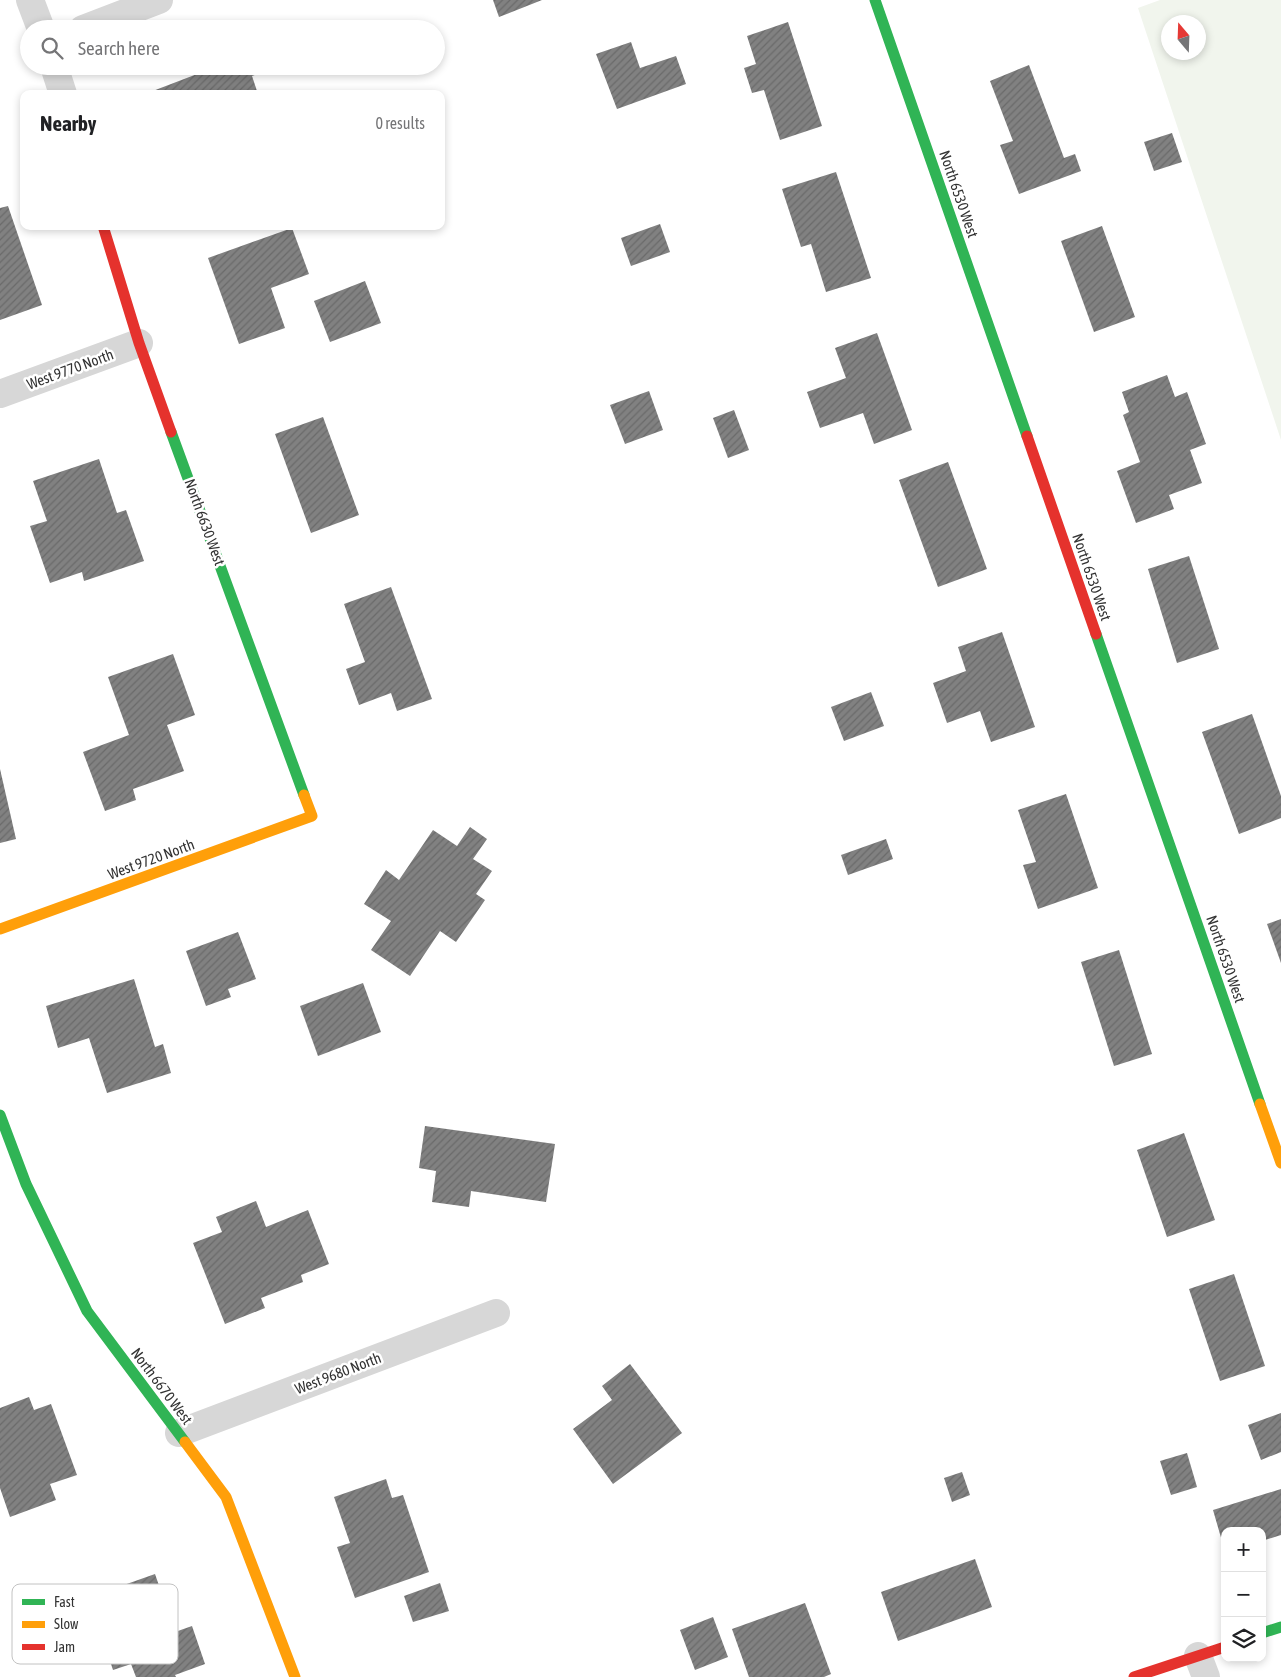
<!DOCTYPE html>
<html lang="en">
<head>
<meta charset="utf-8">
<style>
  body { margin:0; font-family:"Asap Condensed",sans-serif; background:#f6f6f6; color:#202124 }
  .controls { position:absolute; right:15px; bottom:15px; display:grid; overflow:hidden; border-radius:10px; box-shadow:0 2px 8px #0003 }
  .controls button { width:45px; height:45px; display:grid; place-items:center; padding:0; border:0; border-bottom:1px solid #e0e0e0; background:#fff; color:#202124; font:25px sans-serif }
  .compass { position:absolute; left:1161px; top:15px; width:45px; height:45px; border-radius:50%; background:#fff; box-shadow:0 2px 8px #0003; rotate:341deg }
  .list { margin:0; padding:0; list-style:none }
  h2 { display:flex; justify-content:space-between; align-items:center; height:65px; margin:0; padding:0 20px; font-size:21px }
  h2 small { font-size:16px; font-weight:400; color:#757577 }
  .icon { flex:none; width:28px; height:28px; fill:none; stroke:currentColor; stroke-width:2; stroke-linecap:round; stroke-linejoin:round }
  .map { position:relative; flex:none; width:1281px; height:1677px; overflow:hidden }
  .search { position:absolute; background:#fff; box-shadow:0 2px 8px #0003; left:20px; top:20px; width:425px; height:55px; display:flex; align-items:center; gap:12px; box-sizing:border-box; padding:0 18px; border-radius:28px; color:#757577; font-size:19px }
  .panel { position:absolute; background:#fff; box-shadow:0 2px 8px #0003; left:20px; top:90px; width:425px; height:140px; border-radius:10px }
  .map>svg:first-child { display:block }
</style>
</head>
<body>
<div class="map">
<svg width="1281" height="1677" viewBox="0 0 1281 1677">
  <defs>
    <pattern id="building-hatch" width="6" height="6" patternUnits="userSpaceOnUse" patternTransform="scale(1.25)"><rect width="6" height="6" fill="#818181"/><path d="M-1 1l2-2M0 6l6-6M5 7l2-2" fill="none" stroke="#6a6a6a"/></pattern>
  </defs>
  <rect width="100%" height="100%" fill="#fff"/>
  <path fill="#f1f5ed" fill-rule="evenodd" d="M1160 0H1281V440L1138 8ZM1168 22H1198V52H1168Z"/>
  <g fill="url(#building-hatch)">
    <path d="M493 0H542L499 17Z"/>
    <path d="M788 22 822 126 780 140 764 90 752 93 744 68 756 64 747 36Z"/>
    <path d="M631 42 640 68 676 56 686 84 617 109 596 54Z"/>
    <path d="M1029 65 1064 158 1075 154 1081 171 1019 194 1000 145 1013 141 990 81Z"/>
    <path d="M218 66H260L262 72 252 76 258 94H145Z"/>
    <path d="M1172 133 1182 162 1154 171 1144 142Z"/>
    <path d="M836 172 871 278 826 292 811 244 801 247 782 189Z"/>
    <path d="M8 206 42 305 0 320V208Z"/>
    <path d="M660 224 670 252 631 266 621 238Z"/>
    <path d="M1102 226 1135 317 1094 332 1061 241Z"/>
    <path d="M292 228 309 274 271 288 285 328 239 344 208 258Z"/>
    <path d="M365 281 381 323 330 342 314 301Z"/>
    <path d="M877 333 912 430 874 444 863 413 820 428 807 392 846 378 835 348Z"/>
    <path d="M1167 375 1175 397 1187 392 1206 444 1190 450 1202 483 1169 495 1174 509 1136 523 1117 471 1140 462 1123 415 1129 412 1122 392Z"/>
    <path d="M649 391 663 430 625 444 610 405Z"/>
    <path d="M734 410 749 450 728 458 713 418Z"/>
    <path d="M323 417 359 515 311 533 275 434Z"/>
    <path d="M99 459 117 513 126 510 144 561 84 581 82 572 50 583 30 526 47 521 33 481Z"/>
    <path d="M948 462 987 569 938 587 899 480Z"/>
    <path d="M1189 556 1219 649 1177 663 1148 569Z"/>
    <path d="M391 587 432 699 397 711 391 693 359 705 346 669 365 662 344 604Z"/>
    <path d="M1002 632 1035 727 991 742 980 711 947 723 933 683 966 671 958 647Z"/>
    <path d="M173 654 195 715 167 725 184 771 133 789 136 800 105 811 83 752 129 735 108 677Z"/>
    <path d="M871 692 884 726 844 741 831 707Z"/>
    <path d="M1252 714 1281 796V818L1239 834 1202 732Z"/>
    <path d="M0 769 16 839 0 843Z"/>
    <path d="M1066 794 1098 888 1038 909 1023 865 1036 862 1018 810Z"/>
    <path d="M470 827 487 839 473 859 492 871 476 894 485 900 456 942 440 931 410 976 371 950 391 921 364 904 386 870 399 880 433 830 457 846Z"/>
    <path d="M886 839 893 859 848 875 841 855Z"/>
    <path d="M1281 919V963L1267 924Z"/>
    <path d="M238 932 256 979 228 989 231 997 206 1006 186 951Z"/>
    <path d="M1119 950 1152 1054 1114 1066 1081 962Z"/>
    <path d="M134 979 155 1047 163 1044 171 1073 107 1093 89 1038 58 1048 46 1006Z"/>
    <path d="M363 983 381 1032 318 1056 300 1006Z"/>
    <path d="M425 1126 555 1144 546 1202 471 1191 469 1207 432 1202 436 1171 419 1168Z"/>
    <path d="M1184 1133 1215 1220 1167 1237 1137 1150Z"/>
    <path d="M256 1201 266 1227 308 1210 329 1264 301 1275 303 1282 261 1298 265 1308 225 1324 193 1243 222 1232 216 1217Z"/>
    <path d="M1234 1274 1265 1366 1220 1381 1189 1289Z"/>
    <path d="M630 1364 682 1433 613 1484 573 1429 612 1400 602 1386Z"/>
    <path d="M29 1397 34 1410 51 1404 77 1475 50 1484 56 1500 10 1517 0 1488V1408Z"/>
    <path d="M1281 1413V1452L1261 1460 1248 1425Z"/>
    <path d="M1187 1453 1197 1487 1171 1495 1160 1461Z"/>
    <path d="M962 1472 970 1495 952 1502 944 1478Z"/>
    <path d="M386 1479 392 1498 403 1495 429 1572 355 1598 337 1547 350 1543 334 1497Z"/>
    <path d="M1281 1489V1535L1262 1541V1531H1225L1224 1548 1213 1510Z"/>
    <path d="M975 1559 992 1607 898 1641 881 1592Z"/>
    <path d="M155 1574 175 1632 192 1626 205 1664 175 1675 176 1677H136L131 1664 113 1670 100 1631 119 1625 107 1591Z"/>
    <path d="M440 1583 449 1611 413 1622 404 1596Z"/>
    <path d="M805 1603 831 1674 824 1677H749L732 1629Z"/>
    <path d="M713 1617 728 1657 695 1670 680 1630Z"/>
  </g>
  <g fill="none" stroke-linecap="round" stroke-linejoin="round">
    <g stroke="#d7d7d7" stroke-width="28">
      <path d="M30 0 41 29"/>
      <path d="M83 29 159 0"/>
      <path d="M54 66 63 94"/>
      <path d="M0 394 139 343"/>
      <path d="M179 1433 496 1313"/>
      <path d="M1198 1656 1206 1677"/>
    </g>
    <g stroke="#30b455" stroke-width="11">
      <path d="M875 0 1027 436"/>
      <path d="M171 432 304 795"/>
      <path d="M1096 634 1260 1104"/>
      <path d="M0 1115 26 1184 87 1311 185 1442"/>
      <path d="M1262 1633 1281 1627"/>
    </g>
    <g stroke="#ff9f0a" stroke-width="11">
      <path d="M0 929 312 816 304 795"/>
      <path d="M1260 1104 1281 1163"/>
      <path d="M185 1442 226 1497 295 1677"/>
    </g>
    <g stroke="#e5322d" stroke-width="11">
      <path d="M103 226 139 343 171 432"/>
      <path d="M1027 436 1096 634"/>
      <path d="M1134 1677 1225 1647"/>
    </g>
  </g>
  <g text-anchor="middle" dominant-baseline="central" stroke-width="5" stroke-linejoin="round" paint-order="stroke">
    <g font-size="15" fill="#333" stroke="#fff">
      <text transform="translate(959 194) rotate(71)">North 6530 West</text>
      <text transform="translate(70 369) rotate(-20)">West 9770 North</text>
      <text transform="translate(205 522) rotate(70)">North 6630 West</text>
      <text transform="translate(1092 577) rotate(71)">North 6530 West</text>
      <text transform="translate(151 859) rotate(-20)">West 9720 North</text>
      <text transform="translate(1226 959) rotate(71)">North 6530 West</text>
      <text transform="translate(338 1373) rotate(-21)">West 9680 North</text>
      <text transform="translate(162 1386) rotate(53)">North 6670 West</text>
    </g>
  </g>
  <rect x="12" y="1584" width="166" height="80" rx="8" fill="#fff" stroke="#c2c2c2" stroke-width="1"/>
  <rect x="22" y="1599" width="23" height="6" fill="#30b455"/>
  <rect x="22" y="1621" width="23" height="7" fill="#ff9f0a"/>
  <rect x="22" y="1644" width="23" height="6" fill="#e5322d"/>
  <g font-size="14" fill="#333">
    <text x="54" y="1607">Fast</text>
    <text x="54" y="1629">Slow</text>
    <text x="54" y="1652">Jam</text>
  </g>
</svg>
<div class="controls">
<button>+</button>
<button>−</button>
<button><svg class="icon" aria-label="layers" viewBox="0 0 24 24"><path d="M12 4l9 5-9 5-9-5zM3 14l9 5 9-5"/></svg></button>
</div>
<svg class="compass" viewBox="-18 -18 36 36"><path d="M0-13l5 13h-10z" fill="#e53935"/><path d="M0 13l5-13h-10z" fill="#757577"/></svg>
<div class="search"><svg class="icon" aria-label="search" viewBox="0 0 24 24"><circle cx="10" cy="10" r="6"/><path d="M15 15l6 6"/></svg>Search here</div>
<section class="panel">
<h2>Nearby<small>0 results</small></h2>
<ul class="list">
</ul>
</section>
</div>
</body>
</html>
